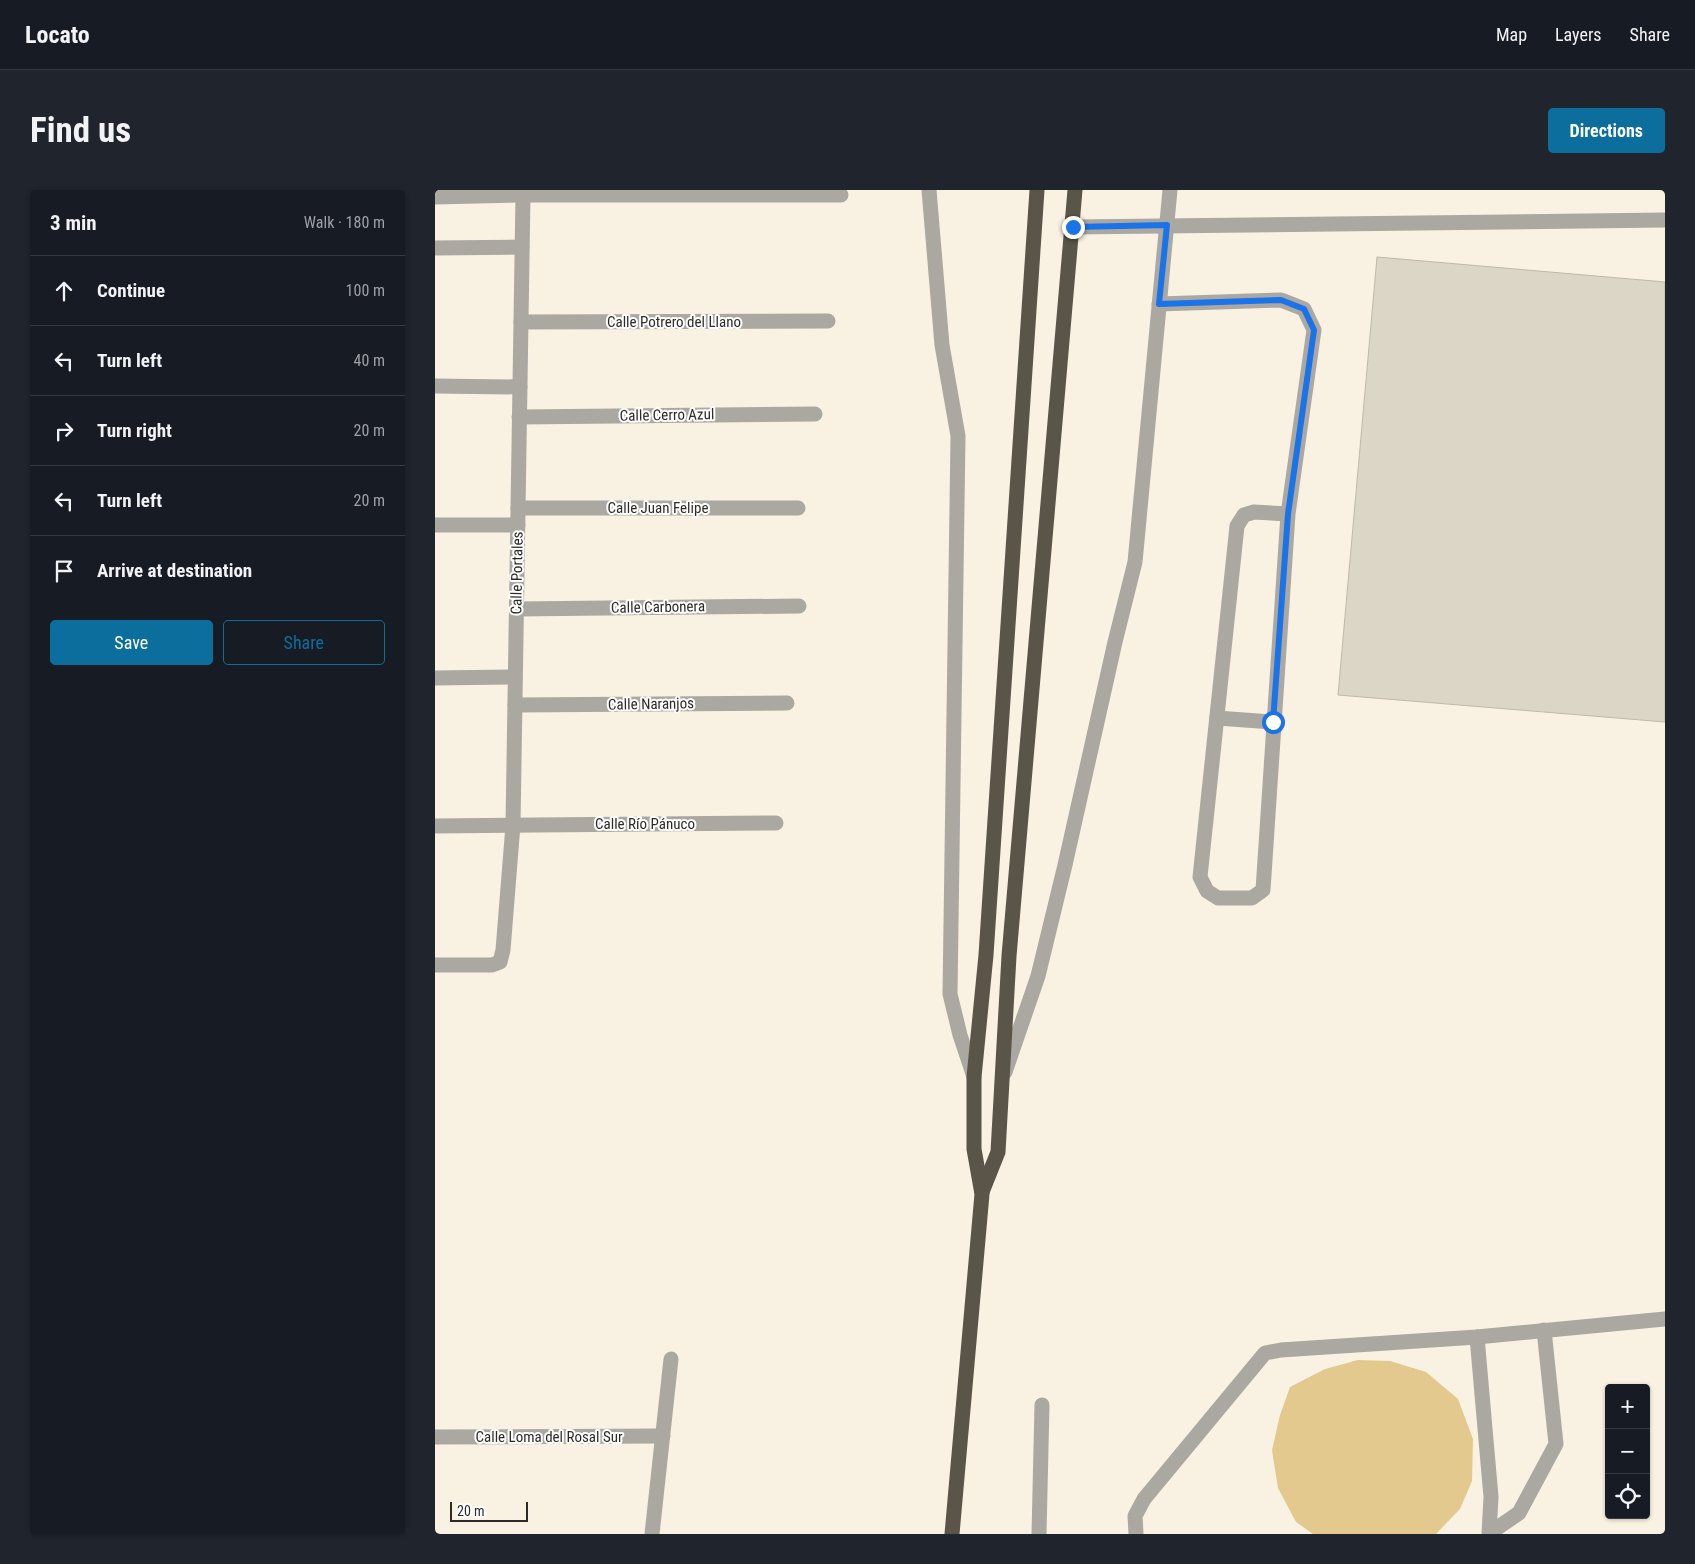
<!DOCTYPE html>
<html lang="en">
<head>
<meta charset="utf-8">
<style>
  body { margin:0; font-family:"Roboto Condensed",sans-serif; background:#20242c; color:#f1f3f6 }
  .controls { position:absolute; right:15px; bottom:15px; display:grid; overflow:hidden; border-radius:5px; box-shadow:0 1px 4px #0004 }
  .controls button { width:45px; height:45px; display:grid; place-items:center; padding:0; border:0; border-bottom:1px solid #363941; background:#171b24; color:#f1f3f6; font:25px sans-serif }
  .scale { position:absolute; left:15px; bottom:12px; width:78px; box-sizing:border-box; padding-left:5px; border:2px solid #2e2b26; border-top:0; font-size:14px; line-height:18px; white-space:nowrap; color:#2e2b26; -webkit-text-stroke:4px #fff; paint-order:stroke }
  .stop { position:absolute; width:15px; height:15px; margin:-11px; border:4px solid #1a73e8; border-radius:50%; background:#fff }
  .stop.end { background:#1a73e8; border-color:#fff; box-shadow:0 1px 5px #0008 }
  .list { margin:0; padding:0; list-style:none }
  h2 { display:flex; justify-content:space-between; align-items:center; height:65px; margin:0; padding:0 20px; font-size:21px }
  h2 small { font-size:16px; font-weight:400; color:#9ea1a6 }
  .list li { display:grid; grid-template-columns:32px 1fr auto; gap:15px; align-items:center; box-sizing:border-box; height:70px; padding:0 20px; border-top:1px solid #363941 }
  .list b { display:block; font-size:19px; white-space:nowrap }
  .list em { font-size:16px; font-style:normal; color:#9ea1a6 }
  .actions { display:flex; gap:10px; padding:15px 20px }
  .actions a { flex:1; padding:11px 0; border:1px solid #0b6e9c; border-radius:5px; text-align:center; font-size:18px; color:#0b6e9c }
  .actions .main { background:#0b6e9c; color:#fff }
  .icon { flex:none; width:28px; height:28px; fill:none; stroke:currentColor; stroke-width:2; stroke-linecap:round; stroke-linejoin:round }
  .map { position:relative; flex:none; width:1230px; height:1344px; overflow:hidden; border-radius:5px }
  header { display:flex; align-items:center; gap:30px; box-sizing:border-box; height:70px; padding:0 25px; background:#171b24; border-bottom:1px solid #363941 }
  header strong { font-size:24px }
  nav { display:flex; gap:28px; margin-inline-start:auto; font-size:18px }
  .intro { display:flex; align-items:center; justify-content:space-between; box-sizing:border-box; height:120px; padding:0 30px }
  h1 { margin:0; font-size:35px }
  .button { padding:12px 22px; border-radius:5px; background:#0b6e9c; color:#fff; font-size:18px; font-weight:700 }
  main { display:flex; gap:30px; padding:0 30px }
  aside { flex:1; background:#171b24; border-radius:5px; box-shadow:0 1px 4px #0004 }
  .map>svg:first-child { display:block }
</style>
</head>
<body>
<header>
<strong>Locato</strong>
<nav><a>Map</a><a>Layers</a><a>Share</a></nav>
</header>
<div class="intro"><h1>Find us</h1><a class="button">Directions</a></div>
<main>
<aside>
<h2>3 min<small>Walk · 180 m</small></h2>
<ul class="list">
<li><svg class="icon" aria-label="ahead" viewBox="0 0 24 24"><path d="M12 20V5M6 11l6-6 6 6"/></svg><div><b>Continue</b></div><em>100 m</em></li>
<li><svg class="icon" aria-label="left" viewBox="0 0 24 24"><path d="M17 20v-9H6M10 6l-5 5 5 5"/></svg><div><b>Turn left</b></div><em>40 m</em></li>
<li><svg class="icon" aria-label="right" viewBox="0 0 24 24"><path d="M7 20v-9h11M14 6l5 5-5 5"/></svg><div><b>Turn right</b></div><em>20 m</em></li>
<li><svg class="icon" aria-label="left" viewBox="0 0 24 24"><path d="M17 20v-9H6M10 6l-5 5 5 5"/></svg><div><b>Turn left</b></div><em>20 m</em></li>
<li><svg class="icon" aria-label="arrive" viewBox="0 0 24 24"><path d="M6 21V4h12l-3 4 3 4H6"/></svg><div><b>Arrive at destination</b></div></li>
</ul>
<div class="actions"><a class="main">Save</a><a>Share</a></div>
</aside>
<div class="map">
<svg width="1230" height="1344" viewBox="0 0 1230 1344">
  <rect width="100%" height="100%" fill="#f9f2e3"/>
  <path fill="#e4c98e" d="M923 1170 955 1171 991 1182 1023 1209 1038 1249 1037 1291 1025 1319 1001 1344H878L861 1332 843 1298 837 1260 845 1225 855 1197 890 1179Z"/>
  <path fill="#dcd6c7" stroke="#beb8a9" d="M942 67 1230 92V532L903 505Z"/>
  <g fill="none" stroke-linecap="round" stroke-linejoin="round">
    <g stroke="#aba8a2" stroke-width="15">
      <path d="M494 0 507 155 523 246 515 804 525 845 539 887"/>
      <path d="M0 7 88 5H406"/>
      <path d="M637 37 1230 30"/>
      <path d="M0 58 87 57"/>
      <path d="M724 114 846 110 869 119 879 140 853 324 828 700 817 708H783L772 701 765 687 802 336 809 325 819 322 853 324"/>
      <path d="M86 132 393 131"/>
      <path d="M0 196 85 197"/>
      <path d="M84 227 380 224"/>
      <path d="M83 318H363"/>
      <path d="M0 335H83"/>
      <path d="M82 419 364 416"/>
      <path d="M0 488 80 487"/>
      <path d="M80 515 352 513"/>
      <path d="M782 528 838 532"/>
      <path d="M0 636 341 633"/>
      <path d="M0 775H57L65 772 68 760 78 635 88 5"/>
      <path d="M570 882 603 786 630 675 680 452 700 372 735 0"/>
      <path d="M1042 1147 1056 1307 1054 1344"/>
      <path d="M0 1247 228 1246"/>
      <path d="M1055 1343 1084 1323 1121 1254 1109 1140"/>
      <path d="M217 1344 236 1169"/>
      <path d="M604 1344 607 1215"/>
      <path d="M701 1344 700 1326 709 1309 830 1163 846 1160 1042 1147 1230 1129"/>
    </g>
    <g stroke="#5b5549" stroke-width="15">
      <path d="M547 1002 563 962 574 766 640 0"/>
      <path d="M517 1344 547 1004 539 959V887L551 765 602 0"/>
    </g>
  </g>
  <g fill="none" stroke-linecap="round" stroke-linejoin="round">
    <path stroke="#1a73e8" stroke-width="6" d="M638 37 732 35 724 114 846 110 869 119 879 140 853 324 838 532"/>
  </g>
  <g text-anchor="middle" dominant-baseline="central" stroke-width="4" stroke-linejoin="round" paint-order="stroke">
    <g font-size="15" fill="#2e2b26" stroke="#fff">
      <text x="239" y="132">Calle Potrero del Llano</text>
      <text transform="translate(232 225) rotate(-1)">Calle Cerro Azul</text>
      <text x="223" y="318">Calle Juan Felipe</text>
      <text transform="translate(82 383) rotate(-89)">Calle Portales</text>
      <text transform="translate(223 417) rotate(-1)">Calle Carbonera</text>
      <text transform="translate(216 514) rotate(-1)">Calle Naranjos</text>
      <text x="210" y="634">Calle Río Pánuco</text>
      <text x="114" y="1247">Calle Loma del Rosal Sur</text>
    </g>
  </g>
</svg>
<div class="controls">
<button>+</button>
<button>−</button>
<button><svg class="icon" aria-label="locate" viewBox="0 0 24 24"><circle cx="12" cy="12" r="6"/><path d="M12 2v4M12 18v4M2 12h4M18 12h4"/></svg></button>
</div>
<div class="scale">20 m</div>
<div class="stop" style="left:838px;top:532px"></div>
<div class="stop end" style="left:638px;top:37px"></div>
</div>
</main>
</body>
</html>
